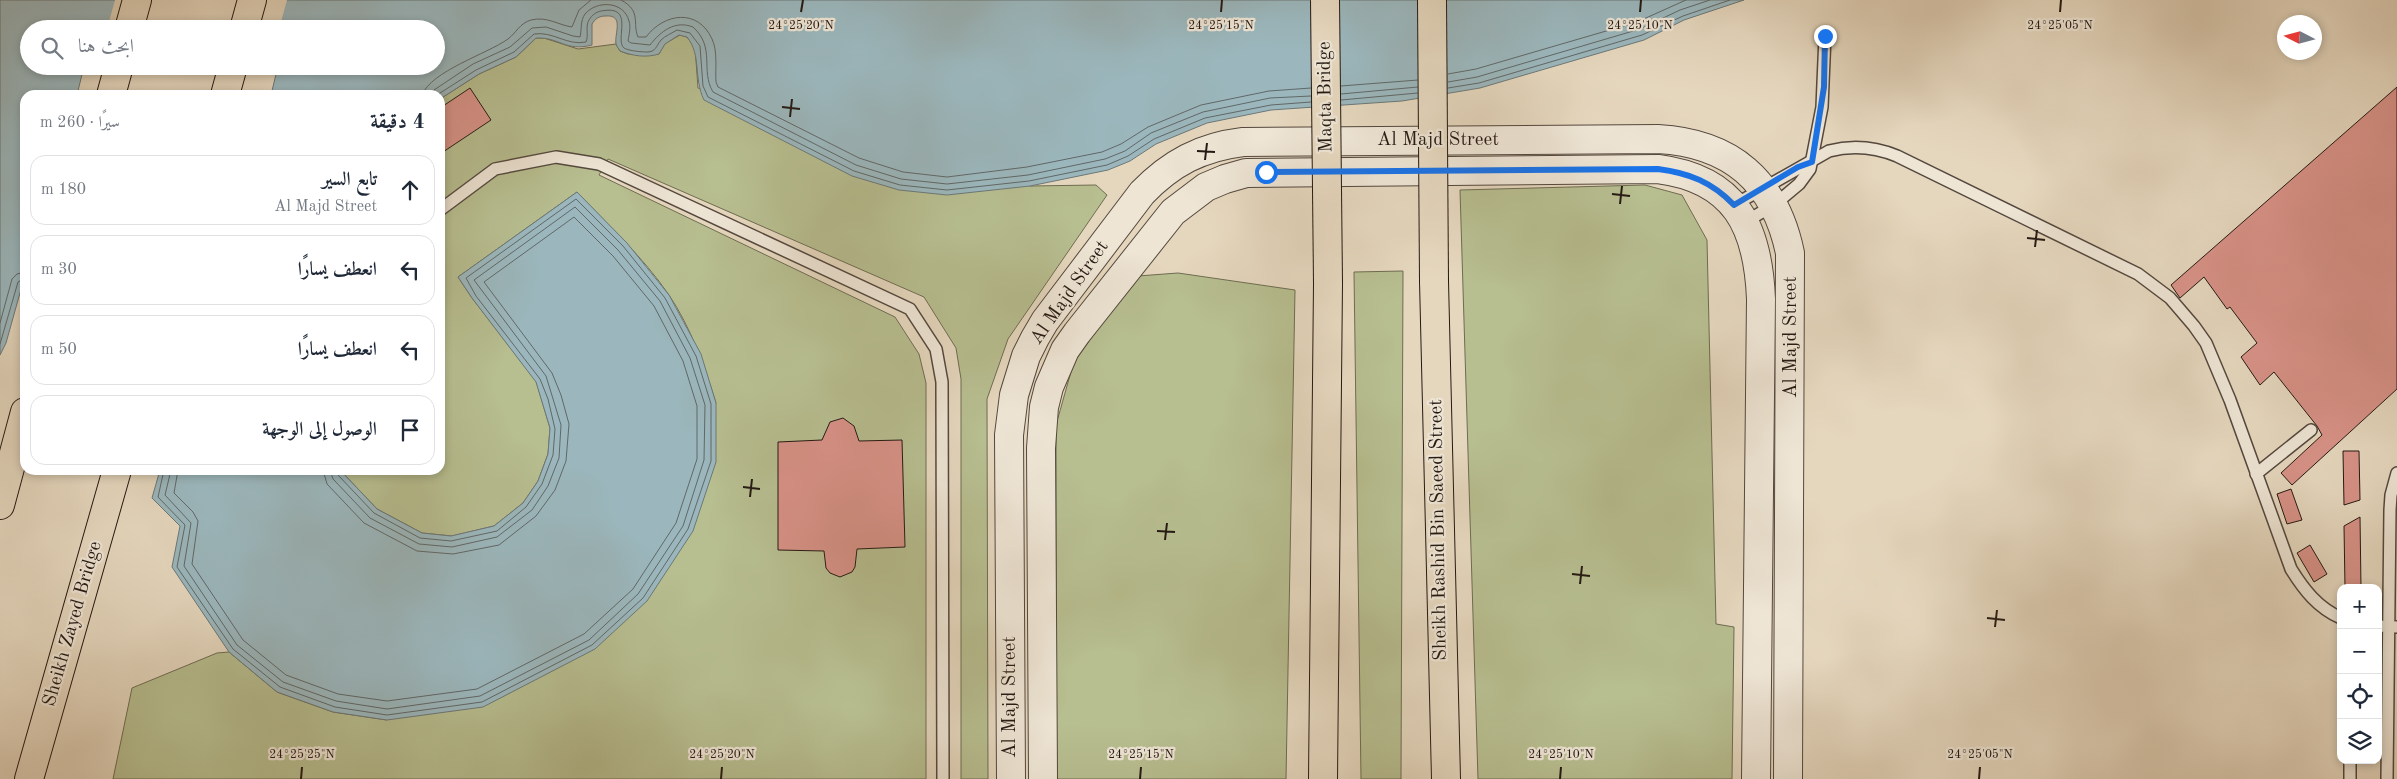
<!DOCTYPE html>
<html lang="ar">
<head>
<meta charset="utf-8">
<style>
  body { margin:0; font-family:"Old Standard TT",Amiri,serif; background:#f2f2f3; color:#1f2937; direction:rtl }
  .controls { position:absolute; right:15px; bottom:15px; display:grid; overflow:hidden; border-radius:10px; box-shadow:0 2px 8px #0003 }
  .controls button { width:45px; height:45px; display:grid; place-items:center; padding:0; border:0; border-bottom:1px solid #e0e1e3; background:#fff; color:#1f2937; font:25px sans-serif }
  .compass { position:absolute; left:2277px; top:15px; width:45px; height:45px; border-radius:50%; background:#fff; box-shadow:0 2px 8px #0003; rotate:276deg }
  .stop { position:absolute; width:15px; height:15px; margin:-11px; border:4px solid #1a73e8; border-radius:50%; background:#fff }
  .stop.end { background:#1a73e8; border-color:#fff; box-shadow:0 1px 5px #0008 }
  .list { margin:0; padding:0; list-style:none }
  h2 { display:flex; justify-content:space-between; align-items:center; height:65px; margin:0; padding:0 20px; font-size:21px }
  h2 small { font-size:16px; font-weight:400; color:#747a83 }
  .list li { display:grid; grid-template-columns:32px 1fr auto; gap:15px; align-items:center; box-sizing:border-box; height:70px; margin:0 10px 10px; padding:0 10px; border:1px solid #e0e1e3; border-radius:15px }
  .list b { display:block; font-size:19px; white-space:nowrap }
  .list p { margin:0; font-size:16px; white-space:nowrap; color:#747a83 }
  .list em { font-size:16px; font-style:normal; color:#747a83 }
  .icon { flex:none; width:28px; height:28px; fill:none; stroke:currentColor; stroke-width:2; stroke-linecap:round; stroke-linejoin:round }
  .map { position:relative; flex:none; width:2397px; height:779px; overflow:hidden; direction:ltr }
  .search { position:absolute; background:#fff; box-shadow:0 2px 8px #0003; left:20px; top:20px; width:425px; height:55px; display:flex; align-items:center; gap:12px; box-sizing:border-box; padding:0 18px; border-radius:28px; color:#747a83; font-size:19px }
  .panel { position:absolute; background:#fff; box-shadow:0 2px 8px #0003; left:20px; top:90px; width:425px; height:385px; border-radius:15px; direction:rtl }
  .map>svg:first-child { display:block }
</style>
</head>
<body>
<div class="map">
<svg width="2397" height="779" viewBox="0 0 2397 779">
  <rect width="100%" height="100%" fill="#e5d7be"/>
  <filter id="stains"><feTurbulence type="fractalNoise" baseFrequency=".004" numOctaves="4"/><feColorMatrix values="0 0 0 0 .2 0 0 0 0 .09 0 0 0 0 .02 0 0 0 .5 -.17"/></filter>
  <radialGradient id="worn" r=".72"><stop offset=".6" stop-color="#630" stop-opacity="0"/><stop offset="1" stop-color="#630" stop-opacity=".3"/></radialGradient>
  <g fill="#b7be90" stroke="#6e6c52">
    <path d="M680 35 687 37 695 47 698 88 1030 186 1096 185 1107 195 1008 339 987 399 988 779H961V379L956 348 924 297 608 159 599 175 895 317 919 354 926 383V779H113L132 688 217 653 229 652 277 692 333 712 387 720 716 403C704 365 691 328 669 295 643 257 608 225 577 192L458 277 472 298 536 381 550 428 548 454 538 481 523 503 494 526 452 536 422 533 377 509 340 470H440V99L479 74 516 57 536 38H544L578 49 616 44 620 51 628 54H659L664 44Z"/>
    <path d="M1645 185 1682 195 1707 240 1716 624 1734 627 1732 779H1478L1460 190Z"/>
    <path d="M1403 271 1401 779H1361L1354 272Z"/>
    <path d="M1178 273 1295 290 1286 779H1056V425L1074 361 1138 276Z"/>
  </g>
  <g fill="#9bb7bd" stroke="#6b7879">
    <path d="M0 0H1744L1684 20 1644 40 1480 88 1402 101 1271 110 1207 123 1156 144 1130 161 1108 170 1030 186 947 195 899 190 852 176 704 100C693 77 702 56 687 37L679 35 665 44 659 54C646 58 633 56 620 51 619 49 617 47 616 44 614 34 625 14 605 16 599 16 595 19 592 24V45C565 52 560 37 536 38L516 57 479 74 440 99V95H271L278 66H436V29H29V66H84L77 95H25V275L6 343 0 355Z"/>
    <path d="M577 192 627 243 669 295 701 354 716 403V462L693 531 647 601 595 649 483 707 387 720 333 712 277 692 229 652 172 567 180 526 152 498 160 470H340L377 509 422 533 451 536 494 526 523 503 538 481 548 454 550 428 536 382 472 298 458 277Z"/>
  </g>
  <path fill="#e5d7be" d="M115 0H287L279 29H107Z"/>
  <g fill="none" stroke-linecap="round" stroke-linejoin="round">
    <g stroke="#606868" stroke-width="1">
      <path d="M621 0C642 11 632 23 638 37H646C664 13 698 8 712 39 718 51 715 70 716 82L718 87 859 158 903 172 947 177 1027 167 1102 152 1121 144 1148 127 1201 105 1269 91 1311 88"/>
      <path d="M1448 74 1476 69 1637 22 1686 0"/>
      <path d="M1448 82 1477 77 1640 29 1680 10 1710 0"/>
      <path d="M1341 86 1418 80"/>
      <path d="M1448 88 1479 83 1642 35 1683 16 1730 0"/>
      <path d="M1341 94 1418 87"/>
      <path d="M422 95C431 71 487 54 508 39 516 33 520 23 531 20 547 16 558 25 572 27L579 10 591 0"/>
      <path d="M430 95 434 90 473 64 510 47 532 28 546 27 573 36 580 37C582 29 580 21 585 14 597 0 624 1 629 21 631 27 629 35 628 41L631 43 650 45C661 31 675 20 693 27 716 48 700 70 713 92L856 165 901 179 947 184 1028 175 1105 159 1125 151 1151 133 1203 112 1270 98 1311 96"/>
      <path d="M437 95 476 70 514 52 534 34C553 31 567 46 586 42 589 35 585 26 589 20 592 15 596 12 601 11 636 4 614 40 624 48 629 51 642 52 647 52 656 52 656 46 661 40 665 36 672 33 677 30L690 33 700 46 703 86 708 97 854 171 900 185 947 190 1029 181 1107 165 1128 156 1154 139 1205 118 1271 105 1311 102"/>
      <path d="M1341 100 1418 93"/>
      <path d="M0 323 12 279 17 274 25 272"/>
      <path d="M0 344 18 282 25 278"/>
      <path d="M164 470 158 497 185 525 177 567 233 649 280 687 335 707 387 715 482 702 592 645 643 598 688 529 711 461V404L696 356 665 298 623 246 576 199 466 278 476 296 540 379 548 399 555 429 553 455 542 484 526 507 497 531 451 541 420 538 374 513 338 475 336 470"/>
      <path d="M171 470 165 495 191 523 184 566 237 645 283 682 336 701 387 709 480 696 589 640 638 594 683 526 704 460 705 405 690 358 660 301 618 250 575 207 474 280 546 376 561 425 559 458 548 486 532 510 497 537 452 547 419 544 370 518 333 479 330 470"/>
      <path d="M178 470 174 493 193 512 198 521 192 564 243 640 286 675 338 694 387 701 477 689 584 634 633 589 676 523 697 459V406L683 361 654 306 613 256 574 217 484 282 552 373 561 395 569 424 566 461 555 490 536 516 499 545 453 554 417 551 364 523 327 484 323 470"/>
    </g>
  </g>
  <g fill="#d89288" stroke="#241913">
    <path d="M2397 87V389L2292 485 2281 473 2322 435 2317 426 2274 372 2260 385 2241 357 2257 343 2230 307 2227 309 2204 277 2180 298 2171 285Z"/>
    <path d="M470 88 491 120 440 154V108Z"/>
    <path d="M843 418 854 426 859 441 902 440 905 547 857 549 855 567 852 572 840 577 830 573 826 568 824 551 778 550V442L822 440 830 422Z"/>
    <path d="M2343 451H2359L2360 500 2344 505Z"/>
    <path d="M2291 489 2302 520 2287 524 2277 494Z"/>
    <path d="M2360 517 2361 588H2345L2344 526Z"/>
    <path d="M2310 545 2327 574 2314 582 2297 553Z"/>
  </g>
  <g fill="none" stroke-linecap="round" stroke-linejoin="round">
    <defs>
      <g id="service">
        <path d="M1734 205 1829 151C1852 145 1875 147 1897 156L2138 274 2170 298 2194 326 2206 343 2230 400 2291 569C2304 590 2318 608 2341 618"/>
        <path d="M440 210 495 169 556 157 599 164 910 309 936 349 942 382 943 779"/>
        <path d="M1745 222 1774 205 1799 184 1810 169 1822 107 1825 36"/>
        <path d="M2256 474 2311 430"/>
        <path d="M2378 626 2397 627"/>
        <path d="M2350 779V760"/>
        <path d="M2387 779 2390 510 2391 495 2397 473"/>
      </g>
      <g id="tertiary">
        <path d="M1011 779 1009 435 1014 395 1026 356 1035 338 1045 321 1142 193C1171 163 1201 147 1243 142L1658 139C1731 143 1775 181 1790 253L1788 779"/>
        <path d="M1043 779 1041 448 1044 407 1049 387 1065 350 1077 333 1173 212 1206 187 1225 179 1246 173 1658 169C1735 179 1758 226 1761 299L1756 779"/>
      </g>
      <g id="trunk">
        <path d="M1434 281 1446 779"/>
        <path d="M1323 779 1328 283"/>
      </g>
      <g id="motorway">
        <path d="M129 29 137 0"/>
        <path d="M244 29 252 0"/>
        <path d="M111 95 119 66"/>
        <path d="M225 95 233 66"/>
        <path d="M0 505 25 412"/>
        <path d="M29 779 117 470"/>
      </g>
    </defs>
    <use href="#service" stroke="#54483e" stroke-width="14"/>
    <use href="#tertiary" stroke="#54483e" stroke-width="30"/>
    <use href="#trunk" stroke="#241913" stroke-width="30"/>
    <use href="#motorway" stroke="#241913" stroke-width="30"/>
    <use href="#service" stroke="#eee5d5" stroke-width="11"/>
    <use href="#tertiary" stroke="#eee5d5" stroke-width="28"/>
    <use href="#trunk" stroke="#e5d7be" stroke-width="28"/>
    <use href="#motorway" stroke="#e5d7be" stroke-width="28"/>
    <defs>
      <g id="trunk-bridge">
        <path d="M1325 0 1328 283"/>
        <path d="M1432 0 1434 281"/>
      </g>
    </defs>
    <use href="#trunk-bridge" stroke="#241913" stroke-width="30" stroke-linecap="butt"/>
    <use href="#trunk-bridge" stroke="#e5d7be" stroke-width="28"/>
  </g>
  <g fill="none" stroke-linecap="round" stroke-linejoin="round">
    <path stroke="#1a73e8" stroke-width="6" d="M1266 172 1658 169C1689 173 1712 182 1734 205L1798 167 1812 162 1824 87 1825 36"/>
  </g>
  <path fill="none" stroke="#241913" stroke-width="2" d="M801 12 803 0M1221 12 1222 0M1640 12 1641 0M2060 12 2061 0M782 107 800 109M790 117 792 99M1197 151 1215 152M1205 160 1207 143M1612 194 1630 196M1620 204 1622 186M2027 238 2045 240M2035 247 2037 230M743 487 760 489M750 497 752 479M1157 531 1175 532M1165 540 1167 523M1572 574 1590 576M1580 584 1582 566M1987 618 2005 620M1995 627 1997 610M301 779 302 767M721 779 722 767M1140 779 1141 767M1560 779 1561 767M1979 779 1980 767"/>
  <g text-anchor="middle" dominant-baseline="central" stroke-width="4.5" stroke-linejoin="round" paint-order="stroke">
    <g font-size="19" fill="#241913" stroke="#eee5d5">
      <text transform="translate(1326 97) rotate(-91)">Maqta Bridge</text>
      <text x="1438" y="140">Al Majd Street</text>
      <text transform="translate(1070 293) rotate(-55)">Al Majd Street</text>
      <text transform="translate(1791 337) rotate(-90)">Al Majd Street</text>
      <text transform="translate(1439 530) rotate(-91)">Sheikh Rashid Bin Saeed Street</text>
      <text transform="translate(73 624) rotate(-74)">Sheikh Zayed Bridge</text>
      <text transform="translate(1010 697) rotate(-90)">Al Majd Street</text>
    </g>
  </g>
  <g font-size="12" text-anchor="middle" fill="#241913" stroke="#eee5d5" stroke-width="4.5" stroke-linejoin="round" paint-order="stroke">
    <text x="801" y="29">24°25'20"N</text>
    <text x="1221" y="29">24°25'15"N</text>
    <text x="1640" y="29">24°25'10"N</text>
    <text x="2060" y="29">24°25'05"N</text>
    <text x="302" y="758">24°25'25"N</text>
    <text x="722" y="758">24°25'20"N</text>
    <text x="1141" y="758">24°25'15"N</text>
    <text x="1561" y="758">24°25'10"N</text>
    <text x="1980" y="758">24°25'05"N</text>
  </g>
  <rect width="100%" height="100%" filter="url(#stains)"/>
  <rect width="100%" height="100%" fill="url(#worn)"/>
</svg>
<div class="controls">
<button>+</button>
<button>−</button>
<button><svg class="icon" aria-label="locate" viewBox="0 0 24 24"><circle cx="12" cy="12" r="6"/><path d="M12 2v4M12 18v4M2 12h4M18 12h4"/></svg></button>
<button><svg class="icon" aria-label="layers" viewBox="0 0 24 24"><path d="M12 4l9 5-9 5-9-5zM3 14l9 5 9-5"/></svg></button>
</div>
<svg class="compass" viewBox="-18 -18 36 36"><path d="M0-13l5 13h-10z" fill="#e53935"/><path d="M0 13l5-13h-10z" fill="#747a83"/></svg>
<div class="stop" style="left:1266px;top:172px"></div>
<div class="stop end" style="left:1825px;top:36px"></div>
<div class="search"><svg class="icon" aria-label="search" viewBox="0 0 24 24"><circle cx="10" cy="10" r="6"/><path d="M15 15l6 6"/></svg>ابحث هنا</div>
<section class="panel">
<h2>4 دقيقة<small>سيرًا · 260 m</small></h2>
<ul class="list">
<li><svg class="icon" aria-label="ahead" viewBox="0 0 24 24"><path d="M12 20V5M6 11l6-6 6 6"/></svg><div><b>تابع السير</b><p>Al Majd Street</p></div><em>180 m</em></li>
<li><svg class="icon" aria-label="left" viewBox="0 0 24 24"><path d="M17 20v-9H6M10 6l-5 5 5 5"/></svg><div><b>انعطف يسارًا</b></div><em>30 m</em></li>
<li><svg class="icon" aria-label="left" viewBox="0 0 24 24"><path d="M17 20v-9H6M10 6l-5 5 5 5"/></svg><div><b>انعطف يسارًا</b></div><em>50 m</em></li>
<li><svg class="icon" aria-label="arrive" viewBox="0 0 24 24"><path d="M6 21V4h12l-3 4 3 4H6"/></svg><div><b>الوصول إلى الوجهة</b></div></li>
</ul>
</section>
</div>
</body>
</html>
